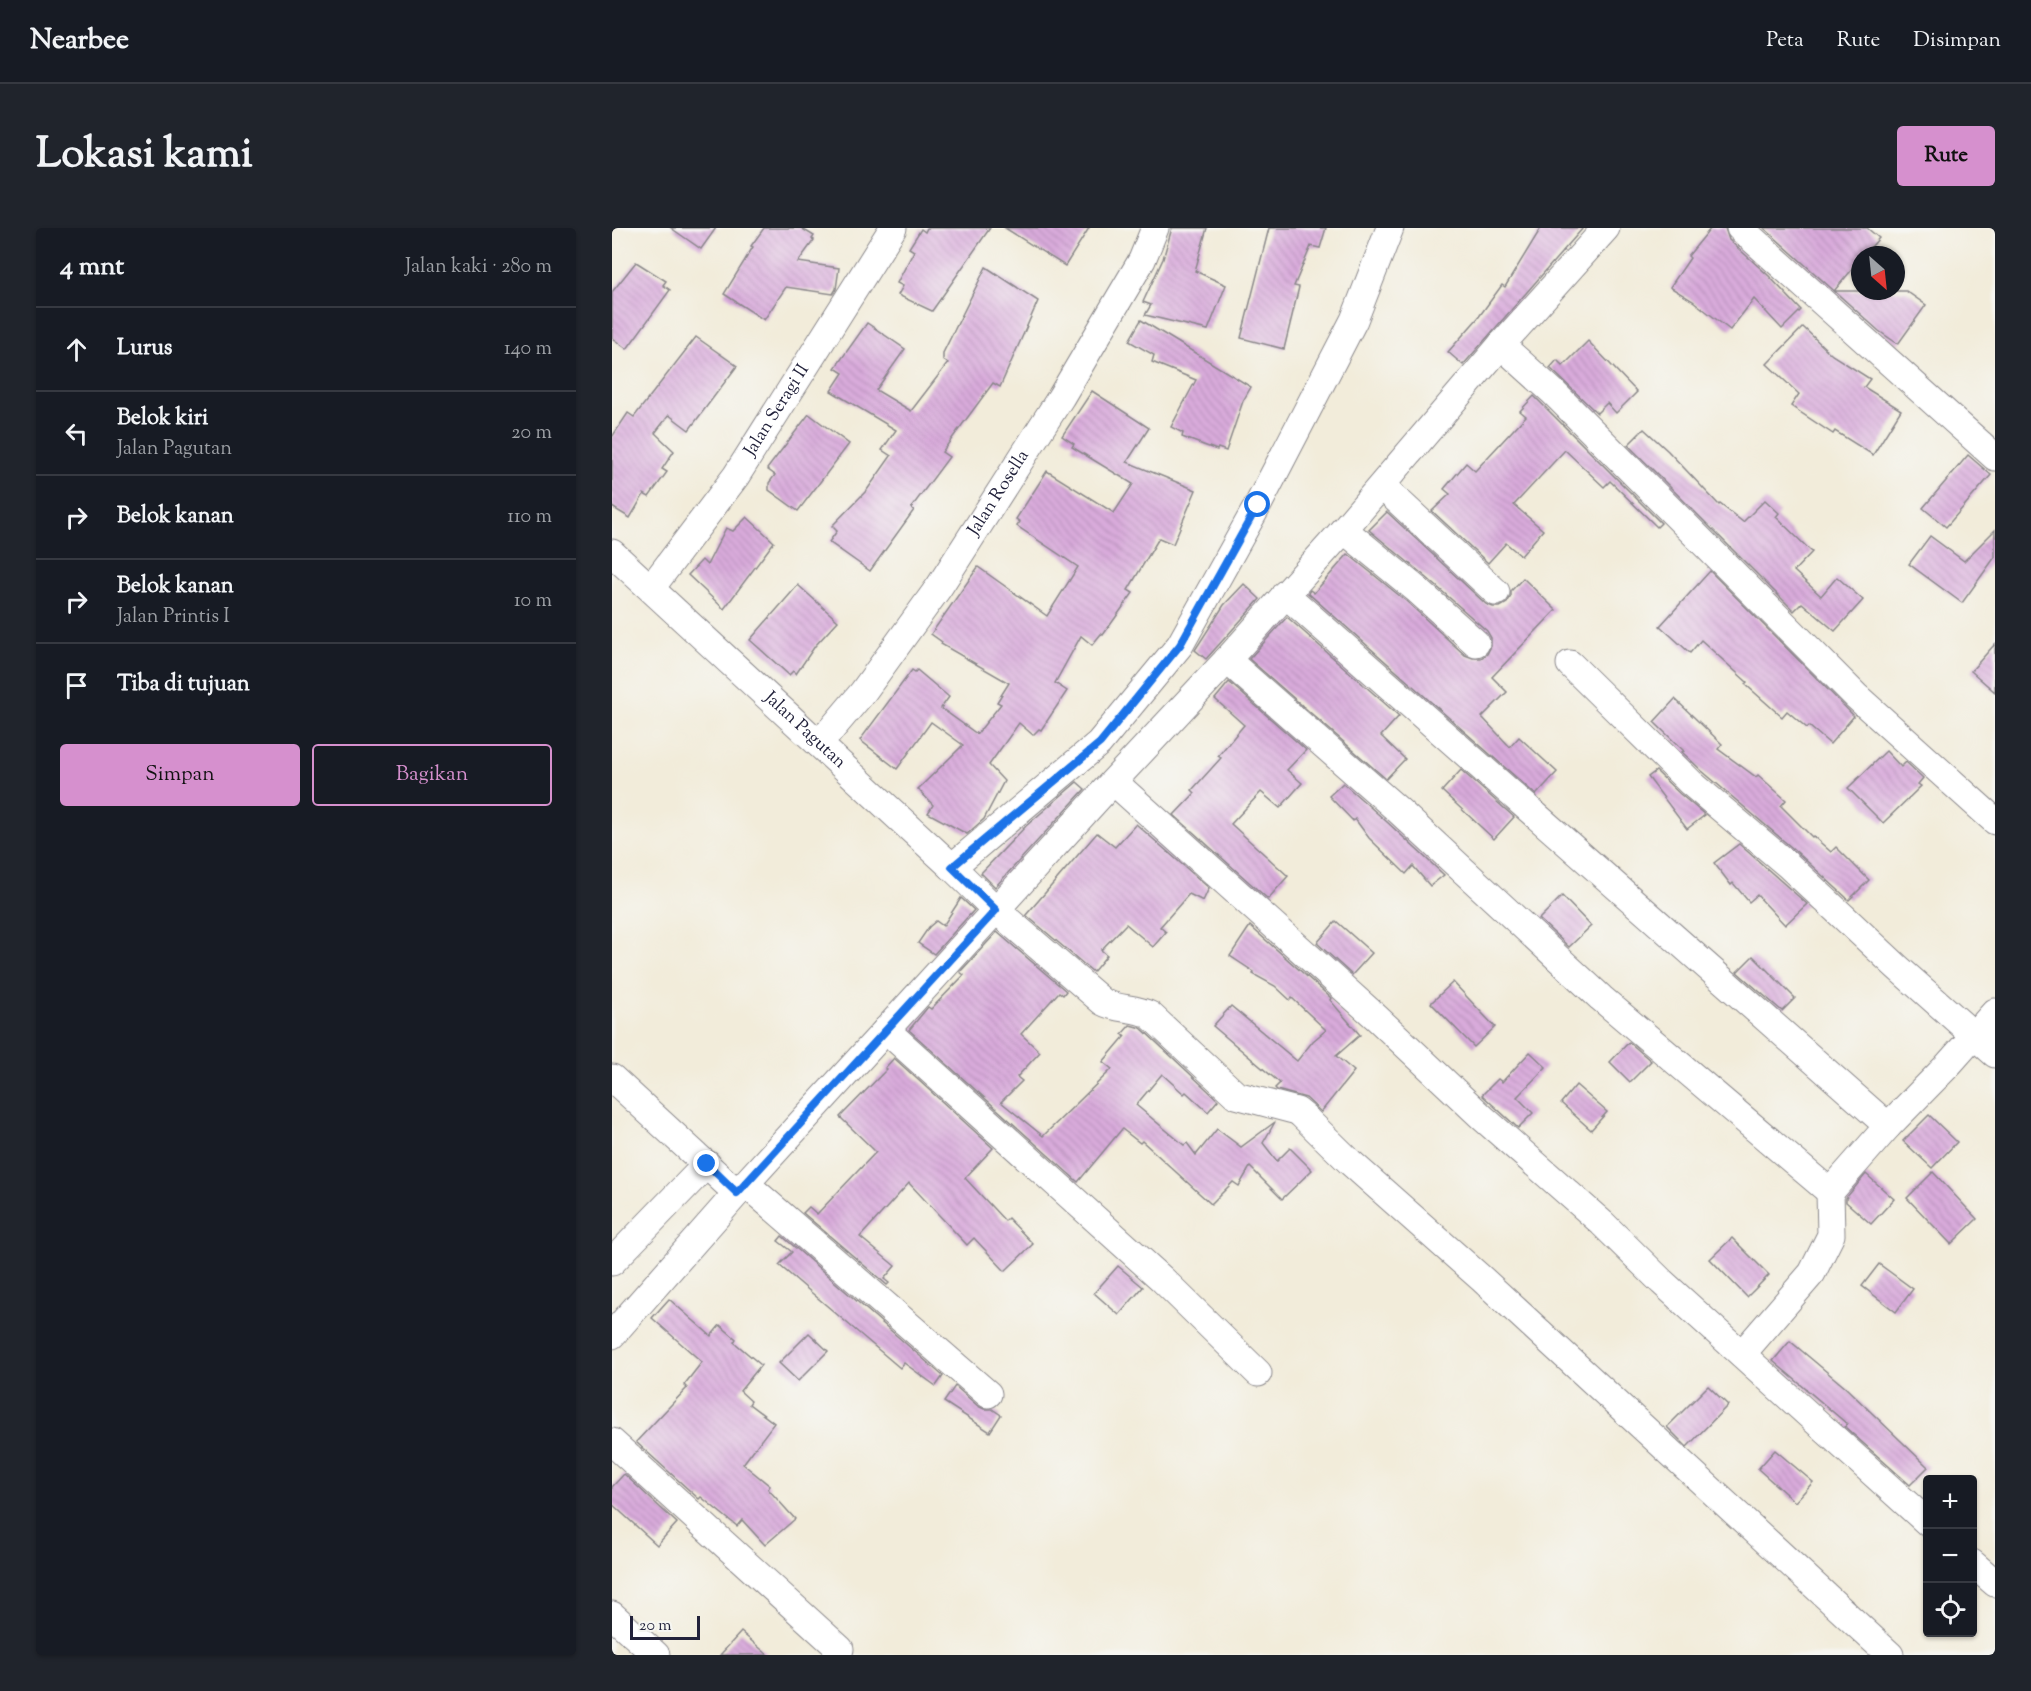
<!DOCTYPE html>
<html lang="id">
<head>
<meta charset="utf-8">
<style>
  body { margin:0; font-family:"Sorts Mill Goudy",serif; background:#20242c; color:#f1f3f6 }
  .controls { position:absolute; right:18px; bottom:18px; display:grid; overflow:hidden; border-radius:6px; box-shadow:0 2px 4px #0004 }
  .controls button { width:54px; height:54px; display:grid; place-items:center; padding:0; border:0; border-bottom:2px solid #363941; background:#171b24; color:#f1f3f6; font:30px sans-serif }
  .compass { position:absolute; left:1239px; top:18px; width:54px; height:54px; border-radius:50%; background:#171b24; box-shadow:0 2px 4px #0004; rotate:153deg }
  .scale { position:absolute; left:18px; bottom:15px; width:70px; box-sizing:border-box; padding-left:6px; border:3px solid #22223b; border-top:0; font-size:16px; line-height:21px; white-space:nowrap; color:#22223b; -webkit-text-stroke:4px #f6f6f2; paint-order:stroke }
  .stop { position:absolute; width:18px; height:18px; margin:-14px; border:4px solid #1a73e8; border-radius:50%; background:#fff }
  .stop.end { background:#1a73e8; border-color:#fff; box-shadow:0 2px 6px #0008 }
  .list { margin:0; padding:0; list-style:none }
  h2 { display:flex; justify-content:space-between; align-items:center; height:78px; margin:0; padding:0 24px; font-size:26px }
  h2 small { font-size:20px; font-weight:400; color:#9ea1a6 }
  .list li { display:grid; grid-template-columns:39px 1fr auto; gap:18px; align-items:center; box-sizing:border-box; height:84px; padding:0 24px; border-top:2px solid #363941 }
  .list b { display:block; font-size:22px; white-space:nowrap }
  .list p { margin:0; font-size:20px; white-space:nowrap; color:#9ea1a6 }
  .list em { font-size:20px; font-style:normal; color:#9ea1a6 }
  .actions { display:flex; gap:12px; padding:18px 24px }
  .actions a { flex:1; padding:14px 0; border:2px solid #d690ce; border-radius:6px; text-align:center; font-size:21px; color:#d690ce }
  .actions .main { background:#d690ce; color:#111 }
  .icon { flex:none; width:33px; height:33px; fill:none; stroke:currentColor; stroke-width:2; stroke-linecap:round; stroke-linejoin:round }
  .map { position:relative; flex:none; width:1383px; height:1427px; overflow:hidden; border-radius:6px }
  header { display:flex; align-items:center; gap:36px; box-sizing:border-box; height:84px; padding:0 30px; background:#171b24; border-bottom:2px solid #363941 }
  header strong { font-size:28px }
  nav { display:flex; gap:33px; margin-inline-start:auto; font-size:21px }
  .intro { display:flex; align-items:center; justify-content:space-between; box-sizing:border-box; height:144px; padding:0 36px }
  h1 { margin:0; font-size:42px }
  .button { padding:15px 27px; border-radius:6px; background:#d690ce; color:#111; font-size:21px; font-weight:700 }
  main { display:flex; gap:36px; padding:0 36px }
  aside { flex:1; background:#171b24; border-radius:6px; box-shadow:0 2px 4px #0004 }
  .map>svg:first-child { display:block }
</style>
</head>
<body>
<header>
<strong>Nearbee</strong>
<nav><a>Peta</a><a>Rute</a><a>Disimpan</a></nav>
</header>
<div class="intro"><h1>Lokasi kami</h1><a class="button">Rute</a></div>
<main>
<aside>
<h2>4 mnt<small>Jalan kaki · 280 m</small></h2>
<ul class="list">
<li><svg class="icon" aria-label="ahead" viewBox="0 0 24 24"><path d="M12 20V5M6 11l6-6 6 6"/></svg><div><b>Lurus</b></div><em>140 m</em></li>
<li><svg class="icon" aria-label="left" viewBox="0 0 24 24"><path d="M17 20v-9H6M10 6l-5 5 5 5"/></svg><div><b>Belok kiri</b><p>Jalan Pagutan</p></div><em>20 m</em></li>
<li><svg class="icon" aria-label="right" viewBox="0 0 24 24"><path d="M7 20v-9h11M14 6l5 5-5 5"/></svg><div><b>Belok kanan</b></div><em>110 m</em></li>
<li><svg class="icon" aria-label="right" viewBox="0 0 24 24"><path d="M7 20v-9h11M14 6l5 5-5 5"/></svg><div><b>Belok kanan</b><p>Jalan Printis I</p></div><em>10 m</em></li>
<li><svg class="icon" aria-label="arrive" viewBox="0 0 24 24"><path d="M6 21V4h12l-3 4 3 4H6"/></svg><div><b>Tiba di tujuan</b></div></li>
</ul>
<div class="actions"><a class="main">Simpan</a><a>Bagikan</a></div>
</aside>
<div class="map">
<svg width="1383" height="1427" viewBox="0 0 1383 1427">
  <defs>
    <pattern id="building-back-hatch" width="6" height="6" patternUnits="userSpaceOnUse" patternTransform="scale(1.5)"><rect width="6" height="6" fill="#d9abdb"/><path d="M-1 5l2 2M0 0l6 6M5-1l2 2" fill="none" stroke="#ba93bd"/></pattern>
  </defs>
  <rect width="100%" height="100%" fill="#f6f6f2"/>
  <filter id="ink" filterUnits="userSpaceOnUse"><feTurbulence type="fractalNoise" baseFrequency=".0167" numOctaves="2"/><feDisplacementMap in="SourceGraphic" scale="12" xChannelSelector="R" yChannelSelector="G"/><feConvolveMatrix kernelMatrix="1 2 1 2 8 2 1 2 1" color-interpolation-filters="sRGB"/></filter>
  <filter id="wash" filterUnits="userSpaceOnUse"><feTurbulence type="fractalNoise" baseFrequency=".008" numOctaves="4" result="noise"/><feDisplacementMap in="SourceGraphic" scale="24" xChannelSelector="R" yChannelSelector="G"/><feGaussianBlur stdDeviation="1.35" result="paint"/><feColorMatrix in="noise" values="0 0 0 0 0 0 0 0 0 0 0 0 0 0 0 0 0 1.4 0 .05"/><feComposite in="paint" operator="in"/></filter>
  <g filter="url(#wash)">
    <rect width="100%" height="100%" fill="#f2ecda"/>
    <g id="blocks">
      <g fill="url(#building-back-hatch)">
        <path d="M59 0H104L89 21Z"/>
        <path d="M152 0H189L202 8 200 11 202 12 186 34 227 40 224 61 221 66 174 59 152 92 112 66 141 19 139 18Z"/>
        <path d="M315 0H378L320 83 286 67 291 58 285 55 302 23 297 20 309 1 313 4Z"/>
        <path d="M393 0H477L453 38Z"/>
        <path d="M560 0H595L583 43 614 57 596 102 533 87 539 77 531 74 551 31Z"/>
        <path d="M657 0H714L708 20 699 18 682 58 687 59 672 121 629 110Z"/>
        <path d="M929 0H971L851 137 836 124 866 90 890 57 893 59Z"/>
        <path d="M1099 0H1113L1117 12 1157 48 1189 82 1170 101 1142 71 1118 102 1081 73 1058 59 1078 30 1076 28Z"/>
        <path d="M1152 0H1255L1267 10 1252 27H1248V32L1222 63H1294L1314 77 1286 116 1267 103Z"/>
        <path d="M24 34 54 53 51 57 58 62 15 121 0 110V64Z"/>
        <path d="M374 39 426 73 388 159 381 155 330 224 337 229 299 280 302 282 258 343 217 314 225 303 220 298 255 262 279 228 270 222 284 202 219 163 231 145 223 140 255 95 293 121 264 162 299 183 336 135 331 132V125Z"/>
        <path d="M529 92 639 159 631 173 614 223 606 220 605 222 570 209 571 205 559 199 584 152 540 134 542 127 517 113Z"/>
        <path d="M1191 99 1220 127 1258 151 1252 159 1289 182 1261 227 1223 203 1221 206 1179 178 1187 166 1155 136Z"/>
        <path d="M84 109 125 138 77 202 57 187 43 205 62 223 50 241 55 244 37 269 32 266 18 290 0 279V209L16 185 22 189Z"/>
        <path d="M976 113 1025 164 1004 185 995 175 985 185 938 140 945 132 951 138Z"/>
        <path d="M480 163 537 200 515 234 584 262 561 316 547 310 516 362 521 365 491 407 489 406 480 417 469 408 443 455 455 463 429 502 427 501 421 507 407 495 377 537 392 553 372 591 355 606 316 585 321 577 306 561 351 517 319 494 285 541 248 512 300 442 303 444 305 442 337 469 329 480 365 506 389 476 385 474 397 455 329 416 330 414 319 406 366 339 435 388 466 339 405 298 408 294 404 291 435 243 502 285 521 256 460 219 462 216 450 208Z"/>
        <path d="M922 168 1049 295 1045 299 998 253 992 259 953 222 902 277 931 302 909 328 894 315 876 335 820 283 838 266 832 261 854 235 863 243 914 188 908 183Z"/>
        <path d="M197 186 237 216 186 283 157 262V255L163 247 155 241Z"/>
        <path d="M1032 201 1056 223 1107 277 1108 276 1131 294 1153 272 1167 285 1164 289 1200 324 1182 343 1209 368 1225 349 1251 372 1223 403 1190 375 1182 383 1016 217Z"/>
        <path d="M1356 227 1379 247 1334 299 1311 280Z"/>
        <path d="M775 284 874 376 881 379H888L895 375 899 368V363L911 350 944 382 880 449 895 464 870 489 898 519 907 509 945 544 924 567 696 365 698 362 702 365 736 326 794 373 853 427 861 430H869L875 426 879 418V410L875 403 814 349 757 302Z"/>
        <path d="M135 289 162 314 112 381 76 347 90 332 95 337 114 300 121 303Z"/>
        <path d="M1383 302V329L1350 375 1297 336 1318 308 1352 333Z"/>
        <path d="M1098 343 1242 488 1218 516 1197 498 1195 500 1175 483 1170 489 1133 456 1135 454 1089 412 1078 425 1048 398Z"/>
        <path d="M632 356 648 371 594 431 583 422 612 377Z"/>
        <path d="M186 357 226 393 203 418 184 446 181 443 177 447 138 412Z"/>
        <path d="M675 389 787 488 769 508 793 531 774 551 637 431Z"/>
        <path d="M1383 416V464L1359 443Z"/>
        <path d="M617 454 694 522 675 542 690 555 668 580 649 564 619 596 676 648 656 671 562 587 583 565 580 562 609 530 606 528 632 497 603 471Z"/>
        <path d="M1063 471 1110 516 1106 521 1144 549 1146 547 1174 572 1169 578 1200 609 1201 608 1219 624 1224 619 1257 652 1237 672 1186 625 1090 543 1070 524 1072 523 1042 494Z"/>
        <path d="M1274 523 1289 539 1294 534 1311 550 1306 556 1309 558 1271 595 1236 560Z"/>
        <path d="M849 542 902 589 882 611 830 563Z"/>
        <path d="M1044 543 1068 566 1093 587 1075 601 1036 549Z"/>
        <path d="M465 554 473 561 383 659 369 645 414 598Z"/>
        <path d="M731 555 775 594 832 647 818 658 801 638 794 646 757 610 743 591 741 593 717 568Z"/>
        <path d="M524 596 597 660 591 673 577 666 548 699 554 704 541 719 514 696 489 722 495 727 481 744 414 687 485 605 503 619Z"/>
        <path d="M1127 616 1195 676 1173 697 1145 667 1137 674 1121 655 1119 657 1102 635Z"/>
        <path d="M950 668 979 698 957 719 927 691Z"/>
        <path d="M349 670 362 682 322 726 306 715 317 699 324 693 331 698Z"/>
        <path d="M724 693 760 725 740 747 705 715Z"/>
        <path d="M638 698 719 770 718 772 748 807 724 828 742 843 709 884 694 870 665 862 663 860 668 855 601 798 619 778 685 833 701 813 714 802 680 770 678 772 663 758 641 746 642 744 618 728Z"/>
        <path d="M385 704 454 763 451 767 447 764 409 806 428 824 405 849 410 853 389 874 431 908 500 841 491 834 513 808 510 806 518 797 529 800 606 872 596 884 574 864 572 866 550 846 524 877 572 917 575 915 584 927 605 901 629 919 663 894 651 915 665 933 678 920 700 942 670 971 638 939 627 958 621 954 599 976 530 913 528 915 510 901 466 954 297 802 316 779 319 781 352 747 348 744Z"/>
        <path d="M1141 728 1183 770 1170 783 1125 744Z"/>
        <path d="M841 754 883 799 862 819 819 775Z"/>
        <path d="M1017 814 1039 833 1018 854 998 834Z"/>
        <path d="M918 824 934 839 905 869 921 885 906 900 870 867 886 851 890 854Z"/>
        <path d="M282 830 381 920 353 950 393 993 396 990 421 1016 393 1043 362 1010 355 1017 297 955 248 1009 283 1038 272 1051 277 1055 275 1057 191 985 197 979 205 986 264 924 228 889 275 841 273 840Z"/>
        <path d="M964 857 995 884 979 902 949 875Z"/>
        <path d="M1317 887 1345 914 1320 940 1291 913Z"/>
        <path d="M1321 944 1365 991 1339 1016 1295 970Z"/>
        <path d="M1254 946 1282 971 1259 996 1234 974V970Z"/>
        <path d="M170 1008 331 1148 324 1158 292 1135 288 1140 167 1037 180 1024 166 1013Z"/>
        <path d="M1120 1010 1157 1047 1135 1069 1098 1031Z"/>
        <path d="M1267 1036 1301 1061 1284 1084 1250 1058Z"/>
        <path d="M506 1038 531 1059 507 1087 482 1065Z"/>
        <path d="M57 1071 99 1108 108 1097 124 1111 122 1114 149 1137 128 1163 139 1173 137 1176 162 1195 131 1236 158 1258 156 1261 183 1291 153 1317 130 1292 125 1298 89 1269 87 1271 24 1214 75 1160 72 1157 90 1134 40 1090Z"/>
        <path d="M197 1105 216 1123 186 1153 167 1135Z"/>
        <path d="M1178 1113 1234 1160 1316 1239 1298 1257 1233 1199 1235 1196 1161 1133Z"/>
        <path d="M343 1158 366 1178 372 1181H380L389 1187 378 1204 332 1174Z"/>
        <path d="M1096 1158 1116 1177 1075 1219 1055 1199Z"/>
        <path d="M1163 1222 1201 1254 1183 1274 1146 1241Z"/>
        <path d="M12 1246 65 1295 45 1317 0 1276V1259Z"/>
        <path d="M129 1404 156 1427H108Z"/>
      </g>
    </g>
  </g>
  <g filter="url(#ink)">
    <use href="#blocks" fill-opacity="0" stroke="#8a878a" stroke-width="1.5"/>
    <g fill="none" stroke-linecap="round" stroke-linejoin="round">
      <defs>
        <g id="minor">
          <path d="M1128 0 1383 229"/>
          <path d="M889 117 941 164 1244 468 1383 593"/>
          <path d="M770 258 884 364"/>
          <path d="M732 302 804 361 864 415"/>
          <path id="s1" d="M0 325 340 639 384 682 491 774C505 782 523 779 538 787L624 867 685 883 690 887 738 934 870 1051 1278 1427"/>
          <path id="s2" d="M39 360 124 248 281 0"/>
          <path d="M673 366 1276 898"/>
          <path d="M615 432 786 582 989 770 1218 964"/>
          <path d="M958 436 1079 555 1176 637 1285 739 1383 826"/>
          <path id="s3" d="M207 516 251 464 327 359 449 169 530 32 543 0"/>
          <path d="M502 554 765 790 871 890 990 995 1050 1054 1316 1295"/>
          <path d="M340 639 487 515 568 417 646 277 742 92 778 0"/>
          <path d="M274 802 550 1051 646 1145"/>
          <path d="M0 850 125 965"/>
          <path d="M134 956 376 1166"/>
          <path d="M0 1034 95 936"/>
          <path d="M0 1107 125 965 274 802 497 558 615 432 727 307 889 117 994 0"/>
          <path d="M1130 1126 1200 1045 1219 1007 1218 964 1276 898 1335 838 1383 784"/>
          <path d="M0 1214 228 1421"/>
          <path d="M1360 1335 1383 1355"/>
          <path d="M0 1387 44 1427"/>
        </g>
      </defs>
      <use href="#minor" stroke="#8a878a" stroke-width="29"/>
      <use href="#minor" stroke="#fff" stroke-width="27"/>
    </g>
  </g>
  <g fill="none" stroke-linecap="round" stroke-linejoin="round" filter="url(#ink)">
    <path stroke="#1a73e8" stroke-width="8" d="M95 936 125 965 384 682 340 639 488 515 568 417 646 277"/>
  </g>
  <g text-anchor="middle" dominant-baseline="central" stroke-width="4.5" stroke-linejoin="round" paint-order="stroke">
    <g font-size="18" fill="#22223b" stroke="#f6f6f2">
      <text stroke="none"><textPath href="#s2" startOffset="218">Jalan Seragi II</textPath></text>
      <text stroke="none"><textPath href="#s3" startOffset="309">Jalan Rosella</textPath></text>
      <text stroke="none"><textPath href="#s1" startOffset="262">Jalan Pagutan</textPath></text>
    </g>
  </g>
</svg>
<div class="controls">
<button>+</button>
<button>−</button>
<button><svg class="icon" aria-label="locate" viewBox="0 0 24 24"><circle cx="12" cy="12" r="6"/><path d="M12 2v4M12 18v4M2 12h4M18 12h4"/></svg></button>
</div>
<svg class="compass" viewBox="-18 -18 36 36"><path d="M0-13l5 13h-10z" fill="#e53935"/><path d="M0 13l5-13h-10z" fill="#9ea1a6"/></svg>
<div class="scale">20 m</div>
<div class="stop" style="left:646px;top:277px"></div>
<div class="stop end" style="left:95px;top:936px"></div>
</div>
</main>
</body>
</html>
